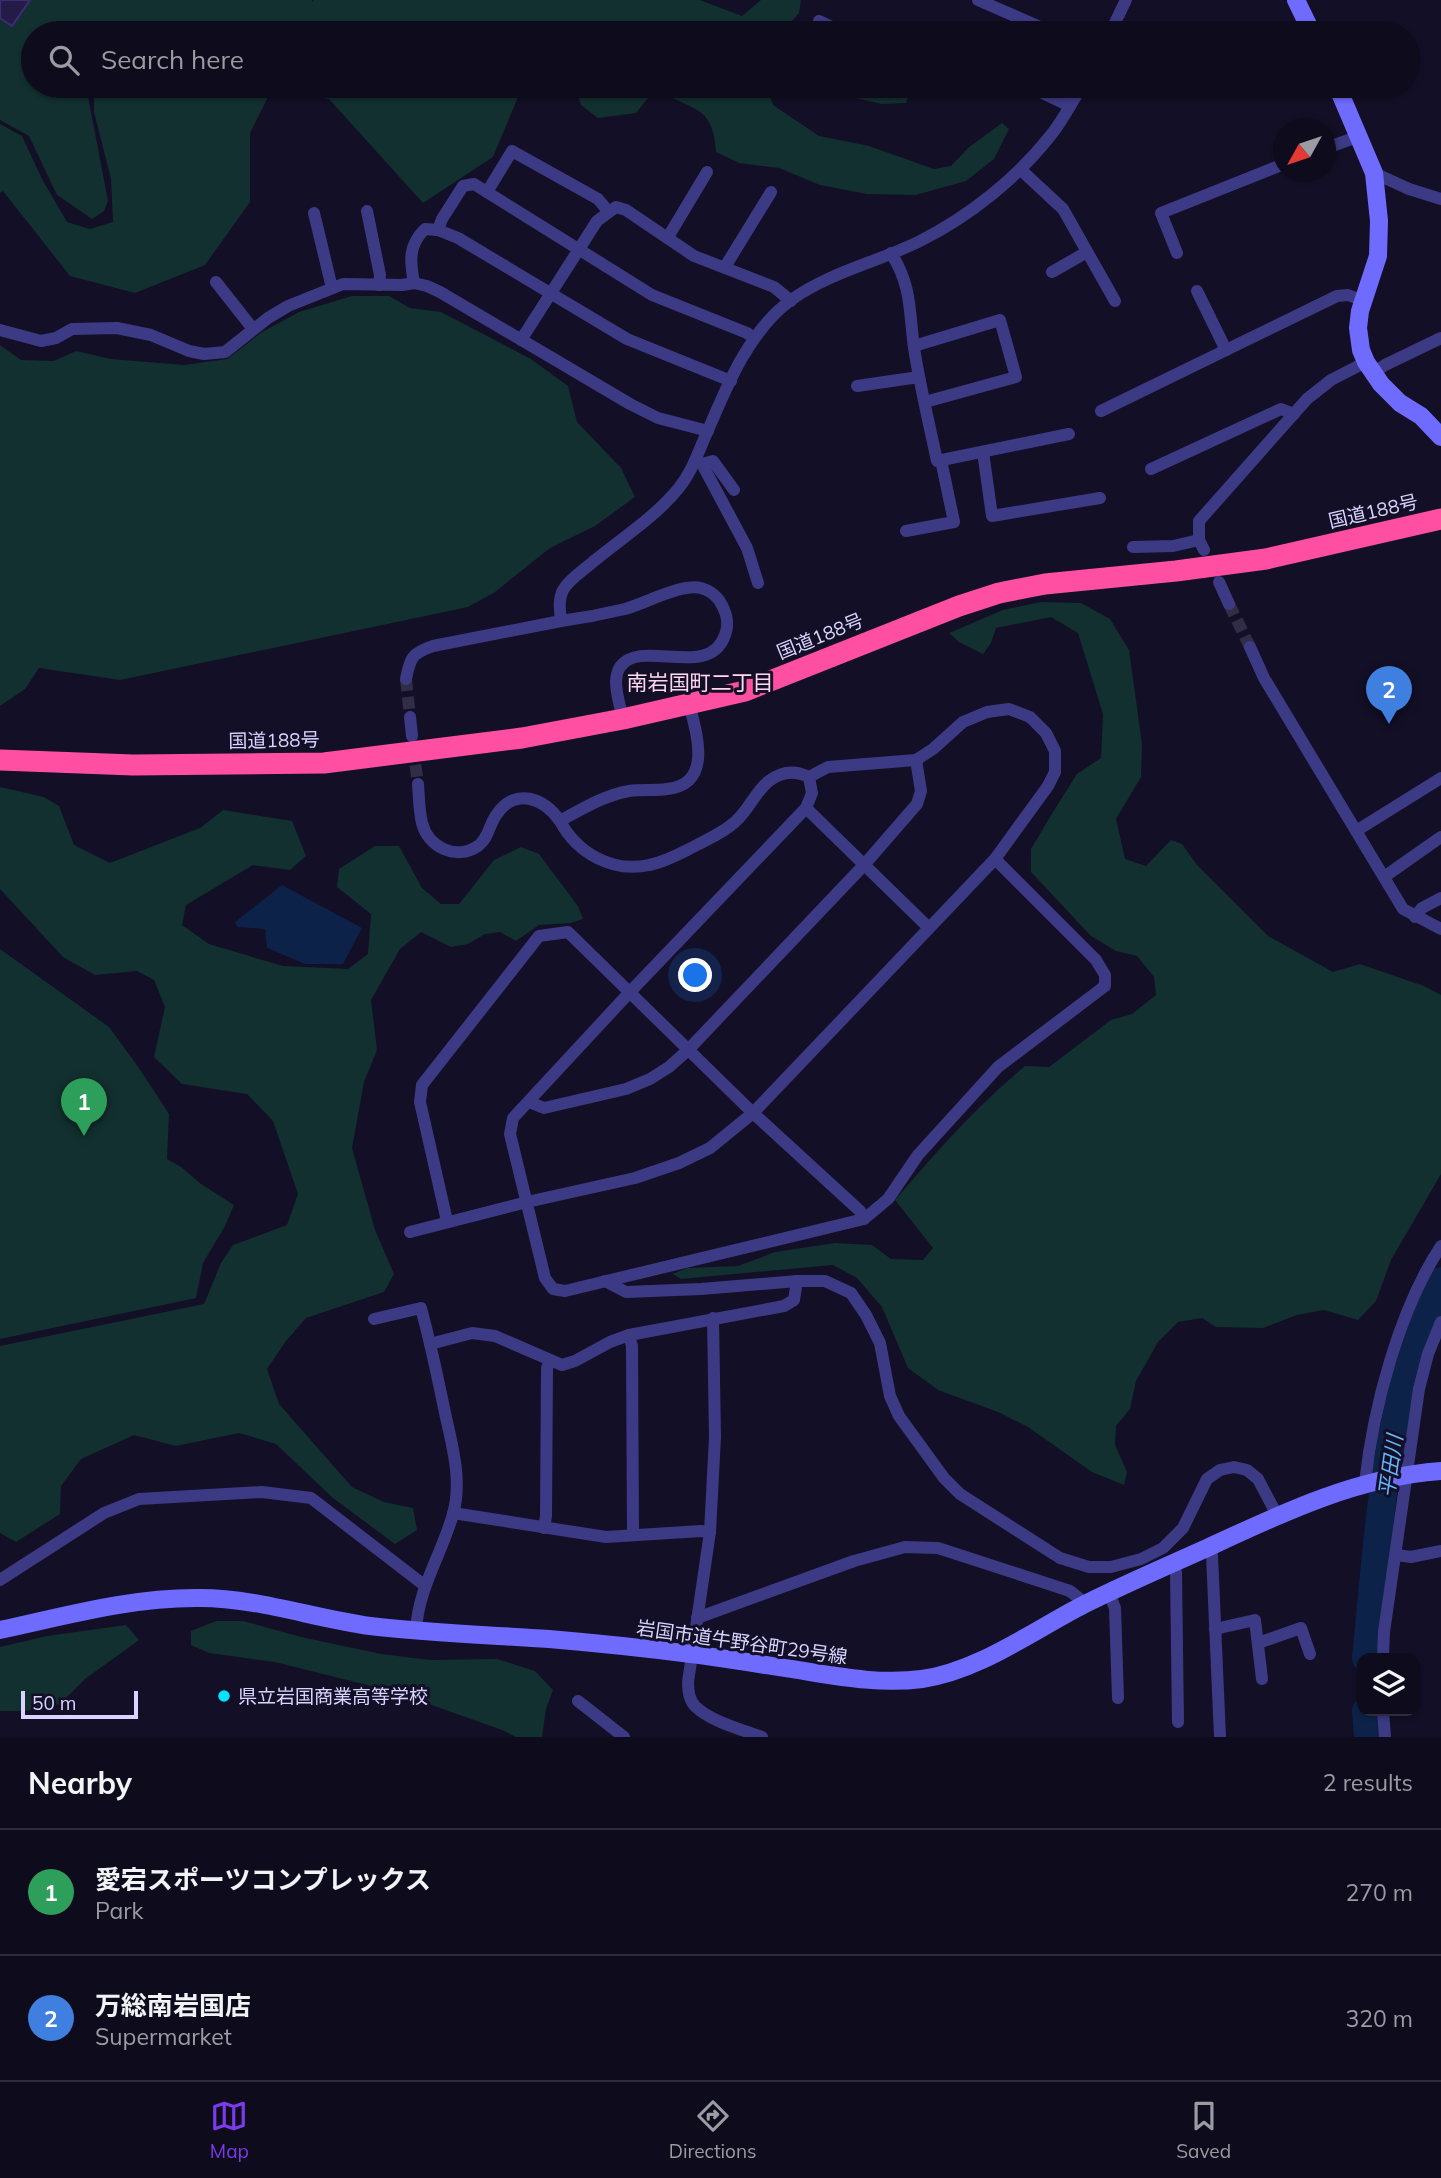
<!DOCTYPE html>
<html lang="en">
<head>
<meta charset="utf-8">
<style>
  body { margin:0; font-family:Mulish,"Noto Sans JP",sans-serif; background:#171425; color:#f1f3f6 }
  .controls { position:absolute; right:21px; bottom:21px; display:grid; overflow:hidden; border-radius:14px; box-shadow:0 2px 5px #0004 }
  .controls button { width:63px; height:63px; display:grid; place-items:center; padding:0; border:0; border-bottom:2px solid #2e2b3b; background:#0e0b1c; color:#f1f3f6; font:35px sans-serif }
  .compass { position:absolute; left:1273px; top:119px; width:63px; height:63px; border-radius:50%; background:#0e0b1c; box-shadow:0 2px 5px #0004; rotate:230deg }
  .scale { position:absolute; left:21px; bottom:18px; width:117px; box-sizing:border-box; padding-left:7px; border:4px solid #d9d4ff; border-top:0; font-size:19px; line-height:24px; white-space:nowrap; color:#d9d4ff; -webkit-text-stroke:5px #130f26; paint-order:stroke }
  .you { position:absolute; left:696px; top:976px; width:24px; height:24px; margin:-18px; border:5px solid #fff; border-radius:50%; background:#1a73e8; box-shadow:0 0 0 10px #1a73e833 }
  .badge { display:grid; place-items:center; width:46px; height:46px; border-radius:50%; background:#7c3aed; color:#fff; font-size:23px; font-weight:700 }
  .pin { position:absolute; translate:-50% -58px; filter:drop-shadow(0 2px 4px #0008) }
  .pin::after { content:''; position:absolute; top:37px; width:24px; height:21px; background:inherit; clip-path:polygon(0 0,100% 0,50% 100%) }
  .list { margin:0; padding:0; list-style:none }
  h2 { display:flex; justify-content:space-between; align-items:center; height:91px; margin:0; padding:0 28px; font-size:30px }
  h2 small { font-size:23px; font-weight:400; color:#9b9ba3 }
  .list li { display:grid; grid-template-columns:46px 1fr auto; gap:21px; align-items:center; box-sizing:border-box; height:126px; padding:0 28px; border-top:2px solid #2e2b3b }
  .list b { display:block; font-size:26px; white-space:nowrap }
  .list p { margin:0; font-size:23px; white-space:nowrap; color:#9b9ba3 }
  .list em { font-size:23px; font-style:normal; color:#9b9ba3 }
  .icon { flex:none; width:38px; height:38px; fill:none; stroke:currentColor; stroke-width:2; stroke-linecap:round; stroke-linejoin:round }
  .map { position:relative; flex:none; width:1441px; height:1737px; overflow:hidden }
  .search { position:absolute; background:#0e0b1c; box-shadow:0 2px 5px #0004; left:21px; right:21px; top:21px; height:77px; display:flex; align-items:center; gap:18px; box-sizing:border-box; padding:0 24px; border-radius:38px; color:#9b9ba3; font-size:26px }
  .sheet { height:343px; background:#0e0b1c }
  nav { display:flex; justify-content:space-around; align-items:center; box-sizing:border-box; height:98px; border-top:2px solid #2e2b3b; background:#0e0b1c; font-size:19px; color:#9b9ba3 }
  nav a { display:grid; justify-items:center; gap:4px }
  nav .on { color:#7c3aed }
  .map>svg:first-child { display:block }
</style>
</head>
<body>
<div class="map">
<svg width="1441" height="1737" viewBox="0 0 1441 1737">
  <rect width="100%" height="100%" fill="#130f26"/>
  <g fill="#12302f">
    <path d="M0 0H312L313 2 314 0H700L742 16 761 0H801L799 13 781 33H33V86H86L108 201 104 211 92 219 57 195 29 136 0 120Z"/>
    <path d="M94 86H525L521 90 493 157 423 203 329 99 272 89 250 133V202L205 265 135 293 70 276 3 191 0 193V124L22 136 42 179 67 222 90 229 113 222 111 179 94 112Z"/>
    <path d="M575 86H767L773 105 819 136 869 146 934 169 951 166 968 148 1002 123 1009 129 994 159 966 181 916 195 867 194 820 185 779 168 739 163 716 152C713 109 698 111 664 94L648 98 636 113 598 118 581 105Z"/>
    <path d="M806 86H902L909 93 906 103 881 104Z"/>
    <path d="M352 296H389L410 308 441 312 531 359 568 386 577 422 621 468 635 497 595 526 550 548 495 592 468 607 120 680 39 668 25 689 0 706V345L21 360 54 361 76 351 111 359 184 365 227 359 262 332 299 312Z"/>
    <path d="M1041 602 1081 603 1110 619 1129 650 1142 744 1141 777 1116 819 1125 859 1146 866 1171 840 1182 844 1197 865 1268 936 1333 972 1360 964 1424 986 1441 995V1174L1391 1260 1376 1301 1358 1320 1324 1310 1297 1315 1263 1328 1216 1327 1202 1318 1178 1322 1158 1342 1136 1381 1130 1409 1116 1426 1115 1445 1127 1472 1124 1485 1092 1472 1028 1427 998 1412 938 1390 908 1368 882 1307 857 1278 833 1265 681 1279 673 1274 687 1268 738 1266 775 1252 835 1243 872 1245 891 1259 923 1260 933 1248 895 1200C937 1151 975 1108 1025 1066L1049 1067 1111 1020 1132 1014 1156 995 1154 977 1137 956 1116 951 1091 936 1031 872V849L1053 812 1077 774 1101 758 1103 714 1078 633 1051 617 996 628 991 643 983 654 959 642 949 633 1003 610Z"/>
    <path d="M0 787 44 797 59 806 74 845 110 863 200 828 223 810 292 821 306 856 290 870 253 865 186 905 182 925 209 944 283 966 348 969 368 954 371 914 337 887 339 869 375 846H399L422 888 441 904H459L494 860 521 847 539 854 578 906 583 919 571 923 539 925 516 941 500 932 485 934 468 944 451 947 421 932 400 949 371 1000 377 1050 364 1082 352 1148 375 1230 394 1274 384 1292 306 1318 286 1341 267 1369 279 1404 352 1487 384 1502 413 1508 417 1530 395 1544 333 1498 276 1444 239 1433 176 1446 134 1435 81 1459 61 1486 60 1514 16 1542 0 1533V1346L204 1304 221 1263 233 1245 287 1225 298 1194 273 1121 247 1094 182 1084 154 1057 165 1007 154 980 137 971 95 975 63 957 0 889Z"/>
    <path d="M0 949 109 1027 139 1068 169 1114 167 1159 181 1167 201 1184 234 1205 225 1226 203 1263 196 1298 0 1339Z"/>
    <path d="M216 1621H243L301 1637 381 1654 430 1660 497 1659 535 1671 553 1690 546 1709 542 1737H516L502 1730 395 1692 275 1662 209 1653 191 1645V1631Z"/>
    <path d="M126 1625 139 1640 85 1679 60 1704 26 1711H0V1647L47 1636Z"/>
  </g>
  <path fill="#0c2248" d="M282 885 362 928 343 964H305L267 948 265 929 237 927 235 922Z"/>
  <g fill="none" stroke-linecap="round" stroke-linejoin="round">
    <g stroke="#0c2248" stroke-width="28">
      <path d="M1366 1658C1375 1570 1380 1479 1402 1392 1411 1354 1425 1317 1441 1281"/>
      <path d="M1366 1711 1368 1737"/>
    </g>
  </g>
  <path fill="#241b47" stroke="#3b2d73" stroke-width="2" d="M0 0H30L12 26 0 18Z"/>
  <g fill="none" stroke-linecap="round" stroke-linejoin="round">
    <g stroke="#312d47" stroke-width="12" stroke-dasharray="12 6" stroke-linecap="butt">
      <path d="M1229 604 1250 647"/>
      <path d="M406 679 410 717"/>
      <path d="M413 747 418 784"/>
    </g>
    <g stroke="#3d3a85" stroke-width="12">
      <path d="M978 0 1054 33"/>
      <path d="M819 21 844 33"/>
      <path d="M1110 33 1126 0"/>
      <path d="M1028 86 1070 106"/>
      <path d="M1326 148 1360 136"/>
      <path d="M1021 170 1063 209 1115 301"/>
      <path d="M1374 173 1409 189 1441 199"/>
      <path d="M487 192 512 151 598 199 608 211"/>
      <path d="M367 211 380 275 379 285"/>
      <path d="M314 213 332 288"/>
      <path d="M438 230 442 219 463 186 474 184 652 295 747 333 754 338"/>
      <path d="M668 237 707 172"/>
      <path d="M891 253C912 286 909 311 914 348 920 386 929 423 937 461L1069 434"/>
      <path d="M1177 253 1161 213 1284 164"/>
      <path d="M726 268 728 262 771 192"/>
      <path d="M1052 272 1087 252"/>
      <path d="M216 282 253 329"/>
      <path d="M414 283C410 262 408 245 425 229L438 230 458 238 627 339 731 381"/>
      <path d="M1197 291 1226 350"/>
      <path d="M0 330 41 341 56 338 72 329 117 328 151 335 189 351 204 354 225 352 268 318 288 306 343 284 402 285 414 283 427 286 440 292 630 404 658 418 708 431"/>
      <path d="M521 340 597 221 616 207 626 210 694 256 774 287 791 301"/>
      <path d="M914 346 1000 320 1016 377 925 402"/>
      <path d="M1373 373 1385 365 1441 338"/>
      <path d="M857 386 919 377"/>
      <path d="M1101 411 1337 296 1348 295 1364 301"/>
      <path d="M983 452 992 516 1100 498"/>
      <path d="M696 460 702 464 747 548 758 583"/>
      <path d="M702 464 713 461 734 490"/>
      <path d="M1151 469 1281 409 1294 414"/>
      <path d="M906 531 954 522 941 460"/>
      <path d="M1133 547 1173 546 1199 540"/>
      <path d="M1204 550 1199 540V521L1307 399 1331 380 1366 362"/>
      <path d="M1219 582 1229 604"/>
      <path d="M561 621C583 618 604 614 625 609 644 604 682 583 701 588 708 590 715 595 719 600 726 611 730 622 725 635 709 681 641 637 620 667 611 680 620 705 623 719"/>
      <path d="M1250 647 1264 678 1403 909 1441 929"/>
      <path d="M406 679C410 658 412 653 433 646L561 621C560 611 558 600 563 590 569 579 584 570 594 561 622 538 655 517 678 489 693 471 699 449 709 428 728 383 750 330 791 300 830 272 878 262 920 241 970 216 1017 178 1051 135 1063 120 1072 102 1082 86"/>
      <path d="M689 704C697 734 713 784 667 789 655 791 642 789 629 791 605 795 582 809 560 821 577 853 612 873 649 865 665 862 679 854 693 847 708 839 723 833 735 822 749 810 755 792 769 781 782 771 795 770 809 777L812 793 806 808 629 993 513 1118 510 1134 545 1278 553 1289 565 1291 864 1219 888 1199 918 1155 998 1067 1105 986V975L1096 960 995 859"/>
      <path d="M410 717 412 736"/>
      <path d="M418 784C419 797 419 811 422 823 428 847 456 861 478 846 489 838 489 824 497 814 515 787 544 798 560 821"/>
      <path d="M806 808 929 928"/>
      <path d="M1356 831 1441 778"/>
      <path d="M1384 877 1441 837"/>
      <path d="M1415 917 1422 908 1441 898"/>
      <path d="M529 1102 544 1108 626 1089 650 1079 669 1067 688 1050 864 865 917 804 921 791 916 760"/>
      <path d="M447 1221 420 1102 422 1085 539 936 568 932 753 1113 860 1211 864 1219"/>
      <path d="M410 1232 527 1202 635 1178 679 1163 710 1148 753 1113 995 859 1048 786 1055 772V751L1046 733 1030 717 1009 709 987 712 963 722 933 749 916 760 828 767 809 777"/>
      <path d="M605 1281 626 1292 701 1289 797 1281H825L851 1293 866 1315 880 1343 890 1396 899 1416 944 1478 960 1494 1060 1558 1089 1567H1111L1141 1559 1163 1548 1183 1528 1207 1479 1220 1470 1234 1467 1247 1470 1258 1479 1277 1515"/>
      <path d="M713 1318 715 1437 710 1532 688 1682C688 1691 689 1701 696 1707 710 1721 743 1730 762 1737"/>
      <path d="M374 1319 421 1308C430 1341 437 1374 444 1408 451 1442 463 1479 453 1514 442 1554 418 1588 416 1631"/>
      <path d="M629 1335 632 1346 633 1534"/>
      <path d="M430 1344 472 1333 495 1336 562 1365 575 1361 610 1342 629 1335 784 1306 794 1300 797 1281"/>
      <path d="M1365 1483C1373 1408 1399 1310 1441 1246"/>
      <path d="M453 1513 606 1537 701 1531 710 1532"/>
      <path d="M544 1528 546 1516 547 1368 550 1361"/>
      <path d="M1208 1547 1212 1555 1220 1737"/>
      <path d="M1397 1555 1411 1557 1441 1551"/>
      <path d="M1173 1564 1176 1572 1178 1722"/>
      <path d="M0 1580 104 1513 139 1499 262 1492 311 1498 424 1585"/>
      <path d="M1109 1593 1115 1608 1118 1698"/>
      <path d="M697 1618 854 1561 905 1547 938 1548 1070 1591 1086 1604"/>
      <path d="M1215 1629 1255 1620 1262 1679"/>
      <path d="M1258 1643 1301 1628 1310 1654"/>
      <path d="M1383 1658 1384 1632 1419 1389 1428 1354 1441 1322"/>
      <path d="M578 1701 624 1737"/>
      <path d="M1383 1711 1385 1737"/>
    </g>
    <g stroke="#6f6bff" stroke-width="18">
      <path d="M1296 0 1312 33"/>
      <path d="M1337 86 1374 173 1379 221 1378 256 1360 311 1358 328 1361 350 1366 362 1381 384 1400 403 1421 416 1441 437"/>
      <path d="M0 1630C65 1616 132 1597 200 1598 258 1598 312 1618 370 1626 429 1633 489 1635 549 1639 596 1643 644 1648 691 1654 731 1659 770 1666 810 1672 847 1678 884 1684 922 1679 979 1671 1034 1630 1085 1604 1125 1584 1167 1566 1207 1548 1282 1513 1357 1477 1441 1471"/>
    </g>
    <path stroke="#ff4fa3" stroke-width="21" d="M0 760 133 765 324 763 522 738 623 719 745 691 959 606 999 593 1045 584 1176 571 1266 559 1441 519"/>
  </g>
  <circle fill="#00e5ff" stroke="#130f26" stroke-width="2.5" cx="224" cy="1696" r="7"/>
  <g text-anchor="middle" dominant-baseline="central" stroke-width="6" stroke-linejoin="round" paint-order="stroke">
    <g font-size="19" fill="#d9d4ff" stroke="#130f26">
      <text transform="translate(1373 511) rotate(-13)">国道188号</text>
      <text transform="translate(820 636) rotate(-22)">国道188号</text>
      <text transform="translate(274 740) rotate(-1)">国道188号</text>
      <text transform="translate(742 1642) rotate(8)">岩国市道牛野谷町29号線</text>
    </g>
    <g font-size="19" fill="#d9d4ff" stroke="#130f26" text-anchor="start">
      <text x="238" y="1696">県立岩国商業高等学校</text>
    </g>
    <g font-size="21" fill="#ffd6f0" stroke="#130f26">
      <text x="700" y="682">南岩国町二丁目</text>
    </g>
    <g font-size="21" font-style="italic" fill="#62b6ff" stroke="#130f26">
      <text transform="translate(1390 1466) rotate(-82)">平田川</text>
    </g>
  </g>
</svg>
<div class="controls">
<button><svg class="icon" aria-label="layers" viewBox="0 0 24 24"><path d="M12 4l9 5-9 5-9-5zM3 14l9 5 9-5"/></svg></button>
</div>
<svg class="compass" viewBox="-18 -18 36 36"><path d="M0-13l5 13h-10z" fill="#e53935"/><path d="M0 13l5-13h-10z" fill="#9b9ba3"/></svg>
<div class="scale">50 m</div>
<div class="you"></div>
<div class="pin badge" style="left:84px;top:1136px;background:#2e9e5b">1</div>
<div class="pin badge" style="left:1389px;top:724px;background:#3f7fe0">2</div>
<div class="search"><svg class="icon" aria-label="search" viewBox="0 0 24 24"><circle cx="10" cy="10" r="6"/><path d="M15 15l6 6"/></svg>Search here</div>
</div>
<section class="sheet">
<h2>Nearby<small>2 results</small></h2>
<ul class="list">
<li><span class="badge" style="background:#2e9e5b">1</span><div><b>愛宕スポーツコンプレックス</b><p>Park</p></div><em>270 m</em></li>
<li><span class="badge" style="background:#3f7fe0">2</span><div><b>万総南岩国店</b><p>Supermarket</p></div><em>320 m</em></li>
</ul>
</section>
<nav>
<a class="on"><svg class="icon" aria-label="map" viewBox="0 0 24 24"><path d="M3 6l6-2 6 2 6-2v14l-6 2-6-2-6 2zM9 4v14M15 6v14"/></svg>Map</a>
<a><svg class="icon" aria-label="directions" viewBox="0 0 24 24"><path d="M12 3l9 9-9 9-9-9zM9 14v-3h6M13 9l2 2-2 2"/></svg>Directions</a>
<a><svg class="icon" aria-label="saved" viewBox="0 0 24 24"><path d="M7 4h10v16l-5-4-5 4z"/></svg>Saved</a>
</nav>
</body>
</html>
